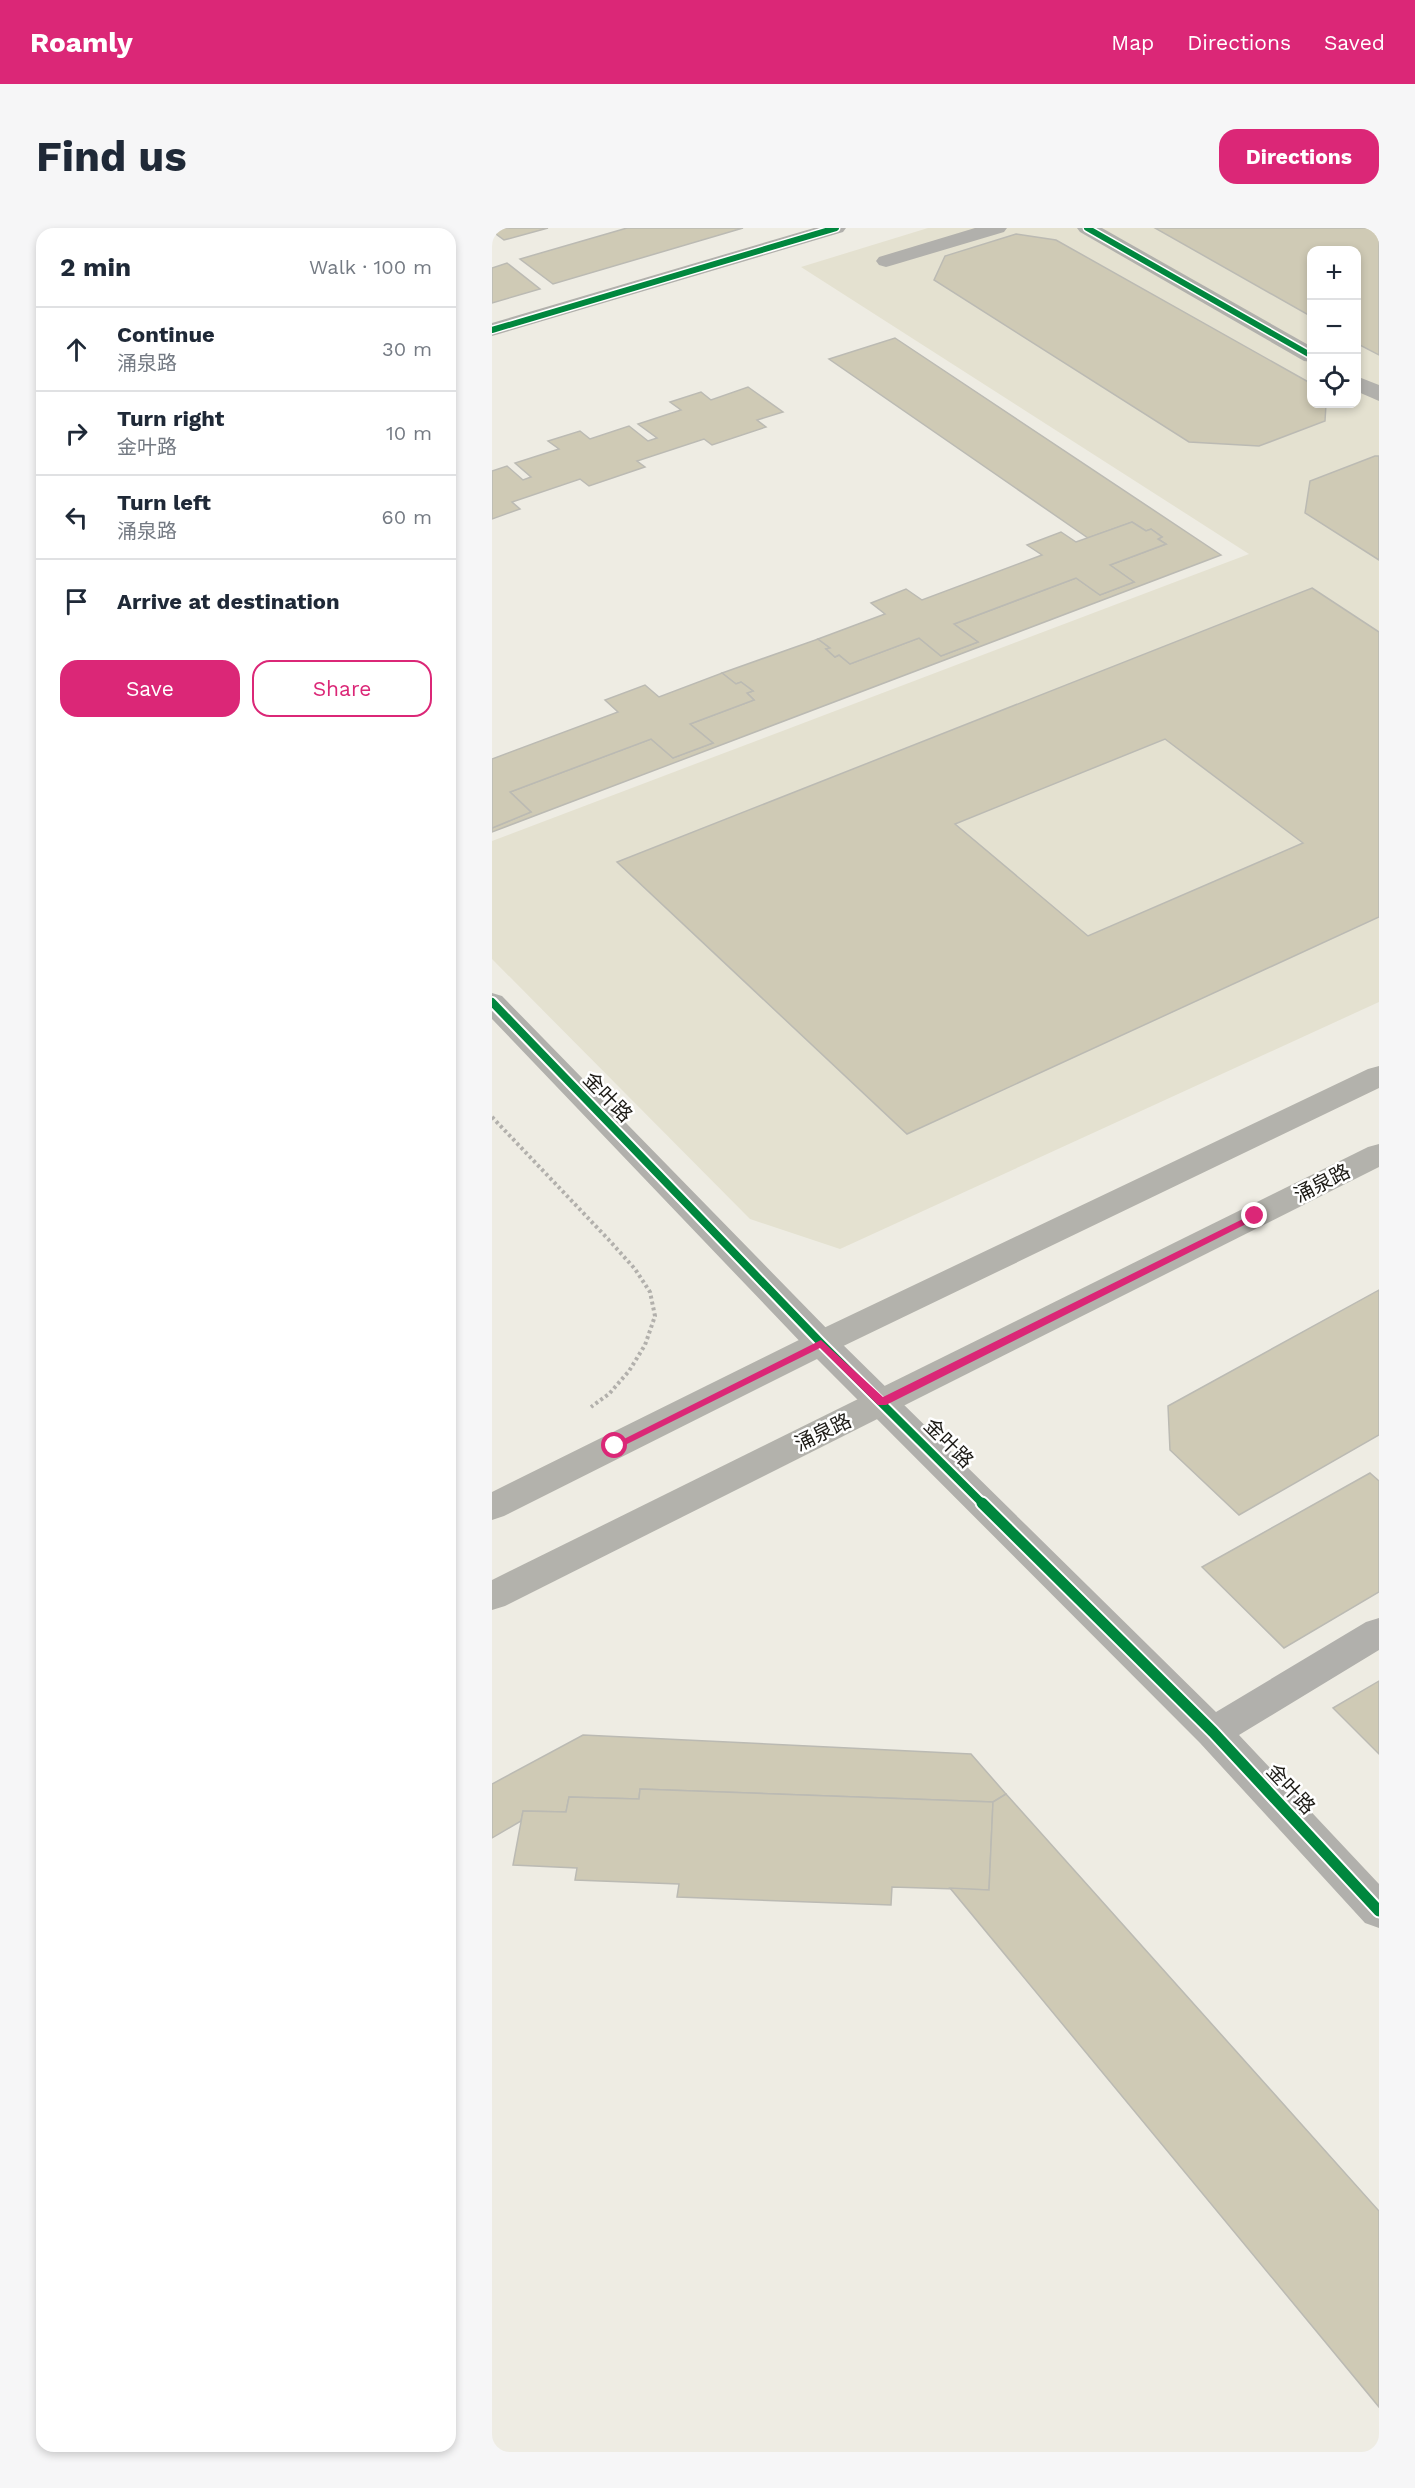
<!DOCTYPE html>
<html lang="en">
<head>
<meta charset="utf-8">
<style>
  body { margin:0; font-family:"Work Sans","Noto Sans SC",sans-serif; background:#f6f6f7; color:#1f2937 }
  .controls { position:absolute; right:18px; top:18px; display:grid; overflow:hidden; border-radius:12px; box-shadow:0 3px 9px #0003 }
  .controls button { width:54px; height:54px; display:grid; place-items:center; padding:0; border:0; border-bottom:2px solid #e0e1e3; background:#fff; color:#1f2937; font:30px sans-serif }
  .stop { position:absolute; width:18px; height:18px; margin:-14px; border:4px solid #db2777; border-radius:50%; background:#fff }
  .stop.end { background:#db2777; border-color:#fff; box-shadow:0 2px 6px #0008 }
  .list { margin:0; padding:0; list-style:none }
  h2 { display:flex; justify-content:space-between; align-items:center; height:78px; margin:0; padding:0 24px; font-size:26px }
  h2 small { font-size:20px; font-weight:400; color:#747a83 }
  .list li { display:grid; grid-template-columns:39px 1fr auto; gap:18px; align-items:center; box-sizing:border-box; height:84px; padding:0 24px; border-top:2px solid #e0e1e3 }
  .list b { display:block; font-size:22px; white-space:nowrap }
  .list p { margin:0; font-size:20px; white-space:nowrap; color:#747a83 }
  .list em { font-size:20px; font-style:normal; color:#747a83 }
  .actions { display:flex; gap:12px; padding:18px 24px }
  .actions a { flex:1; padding:14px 0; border:2px solid #db2777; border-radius:18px; text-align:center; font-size:21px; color:#db2777 }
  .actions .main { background:#db2777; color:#fff }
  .icon { flex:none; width:33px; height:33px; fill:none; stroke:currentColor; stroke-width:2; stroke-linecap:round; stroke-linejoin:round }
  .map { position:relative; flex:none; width:887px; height:2224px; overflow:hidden; border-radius:18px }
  header { display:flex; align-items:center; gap:36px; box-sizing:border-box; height:84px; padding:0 30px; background:#db2777; color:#fff }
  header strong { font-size:28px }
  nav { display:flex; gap:33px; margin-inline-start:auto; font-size:21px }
  .intro { display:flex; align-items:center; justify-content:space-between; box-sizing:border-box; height:144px; padding:0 36px }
  h1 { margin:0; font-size:42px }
  .button { padding:15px 27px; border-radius:18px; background:#db2777; color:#fff; font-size:21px; font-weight:700 }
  main { display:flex; gap:36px; padding:0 36px }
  aside { flex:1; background:#fff; border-radius:18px; box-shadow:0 3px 9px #0003 }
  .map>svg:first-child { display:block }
</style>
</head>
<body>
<header>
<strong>Roamly</strong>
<nav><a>Map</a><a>Directions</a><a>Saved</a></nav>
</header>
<div class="intro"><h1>Find us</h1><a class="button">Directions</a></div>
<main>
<aside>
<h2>2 min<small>Walk · 100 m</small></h2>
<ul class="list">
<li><svg class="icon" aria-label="ahead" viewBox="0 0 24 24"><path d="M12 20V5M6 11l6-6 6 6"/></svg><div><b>Continue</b><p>涌泉路</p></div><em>30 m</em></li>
<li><svg class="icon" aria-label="right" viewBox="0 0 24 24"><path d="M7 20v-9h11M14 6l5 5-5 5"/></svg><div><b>Turn right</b><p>金叶路</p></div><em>10 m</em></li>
<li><svg class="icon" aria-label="left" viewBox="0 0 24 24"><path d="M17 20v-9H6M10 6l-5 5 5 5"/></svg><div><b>Turn left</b><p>涌泉路</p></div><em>60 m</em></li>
<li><svg class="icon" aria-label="arrive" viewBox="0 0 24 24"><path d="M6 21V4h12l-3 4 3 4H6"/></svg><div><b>Arrive at destination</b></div></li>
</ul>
<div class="actions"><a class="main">Save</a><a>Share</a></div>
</aside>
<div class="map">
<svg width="887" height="2224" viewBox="0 0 887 2224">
  <rect width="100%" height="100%" fill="#eeece3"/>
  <path fill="#e4e1d0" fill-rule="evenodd" d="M436 0H887V774L348 1021 258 991 0 731V613L757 326 309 39ZM820 22H864V176H820Z"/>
  <g fill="#cfcab5" stroke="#bbbab3" stroke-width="1.5" fill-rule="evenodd">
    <path d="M0 0H56L12 12 0 3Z"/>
    <path d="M135 0H251L61 56 28 31Z"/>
    <path d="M663 0H887V127L864 115V22H820V89Z"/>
    <path d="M524 6 564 12 820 156V176H834L833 193 767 218 697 214 442 52 453 28Z"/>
    <path d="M15 35 48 61 0 75V40Z"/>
    <path d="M403 110 729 327 0 604V600L39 584 18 564 159 511 181 530 221 515 198 496 262 472 255 465 261 463 249 454 244 456 230 445 326 411 338 420 334 421 343 429 347 427 358 436 427 410 449 428 486 414 462 396 584 350 608 367 642 354 618 337 674 316 666 311 670 309 659 301 654 303 640 294 596 310 337 131Z"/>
    <path d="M256 159 291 184 265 192 274 199 220 217 212 211 145 233 153 239 97 258 88 251 20 274 28 281 0 291V243L15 238 31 252 39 249 23 235 67 221 56 213 88 203 98 211 137 198 156 213 165 210 146 196 189 182 178 174 209 164 219 172Z"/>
    <path d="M883 228H887V332L813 285 818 253Z"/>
    <path d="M640 294 654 303 659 301 670 309 666 311 674 316 618 337 642 354 608 367 584 350 462 396 486 414 449 428 427 410 358 436 347 427 343 429 334 421 338 420 326 411 393 386 379 375 414 361 430 372 550 327 535 317 569 304 584 314Z"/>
    <path d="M820 360 887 404V689L415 906 125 634ZM673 511 811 615 596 708 463 596Z"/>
    <path d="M230 445 244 456 249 454 261 463 255 465 262 472 198 496 221 515 181 530 159 511 18 564 39 584 0 600V531L126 484 113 472 153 457 167 469Z"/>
    <path d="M887 1062V1207L747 1287 678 1222 676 1178Z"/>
    <path d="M878 1245 887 1253V1364L792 1420 710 1339Z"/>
    <path d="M887 1453V1526L841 1480Z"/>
    <path d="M91 1507 479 1526 514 1566 501 1574 148 1561 147 1571 77 1569 74 1584 31 1583 29 1593 0 1610V1556Z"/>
    <path d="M148 1561 501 1574 497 1662 400 1659 399 1677 185 1669 187 1656 83 1652 85 1640 21 1637 31 1583 74 1584 77 1569 147 1571Z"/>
    <path d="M514 1566 887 1983V2179L458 1660 497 1662 501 1574Z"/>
  </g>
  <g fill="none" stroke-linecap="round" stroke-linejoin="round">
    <path stroke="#b2b0ac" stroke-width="4" stroke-dasharray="3 3" stroke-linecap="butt" d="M0 889 116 1011 143 1041 158 1064 163 1088 153 1117 137 1143 117 1166 99 1179"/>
    <g fill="#b1b0ac" fill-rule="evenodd">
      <path d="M322 0H354L351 4 0 108V95Z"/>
      <path d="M483 0H515L512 4 401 37 394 39 387 37 384 33 387 29Z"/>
      <path d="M585 0H610L820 119V134L812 133 588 4Z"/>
      <path d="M864 148 887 157V173L864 163Z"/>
      <path d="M0 765 10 768 341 1107 724 1484 874 1394 887 1390V1422L747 1507 887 1656V1700L873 1695 708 1515 317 1123 0 791Z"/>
    </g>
    <g fill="#b3b2ac" fill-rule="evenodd">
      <path d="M887 838V860L341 1123 12 1288 0 1292V1264L317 1107 876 841Z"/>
      <path d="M887 916V939L13 1378 0 1382V1352L876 919Z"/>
    </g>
    <defs>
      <g id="cycleway-far2">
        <path d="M595 0 820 128"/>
        <path d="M0 102 344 0"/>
      </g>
      <path id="cycleway-far1" d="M0 774 329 1115 492 1277"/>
      <path id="cycleway" d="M490 1275 721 1504 887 1683"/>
    </defs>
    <use href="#cycleway-far2" stroke="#fff" stroke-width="9"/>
    <use href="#cycleway-far1" stroke="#fff" stroke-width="12"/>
    <use href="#cycleway" stroke="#fff" stroke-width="15"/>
    <use href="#cycleway-far2" stroke="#00873e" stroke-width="6"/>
    <use href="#cycleway-far1" stroke="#00873e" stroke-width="8"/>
    <use href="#cycleway" stroke="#00873e" stroke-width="11"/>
  </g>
  <path fill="#db2777" d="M763 985 766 986V990L394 1177H386L328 1120 127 1220 123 1222 118 1218 329 1112 391 1169Z"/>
  <g text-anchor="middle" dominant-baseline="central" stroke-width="5" stroke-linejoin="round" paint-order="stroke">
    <g font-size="20" fill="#1d1b16" stroke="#fff">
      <text transform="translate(116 869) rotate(46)">金叶路</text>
      <text transform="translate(830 955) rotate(-27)">涌泉路</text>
      <text transform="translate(331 1204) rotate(-26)">涌泉路</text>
      <text transform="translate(457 1215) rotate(45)">金叶路</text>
      <text transform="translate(799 1561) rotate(47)">金叶路</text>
    </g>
  </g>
</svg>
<div class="controls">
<button>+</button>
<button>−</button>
<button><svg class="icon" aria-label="locate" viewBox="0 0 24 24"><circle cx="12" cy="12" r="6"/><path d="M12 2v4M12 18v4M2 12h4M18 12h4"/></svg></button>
</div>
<div class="stop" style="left:123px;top:1218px"></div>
<div class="stop end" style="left:763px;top:988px"></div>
</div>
</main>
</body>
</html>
